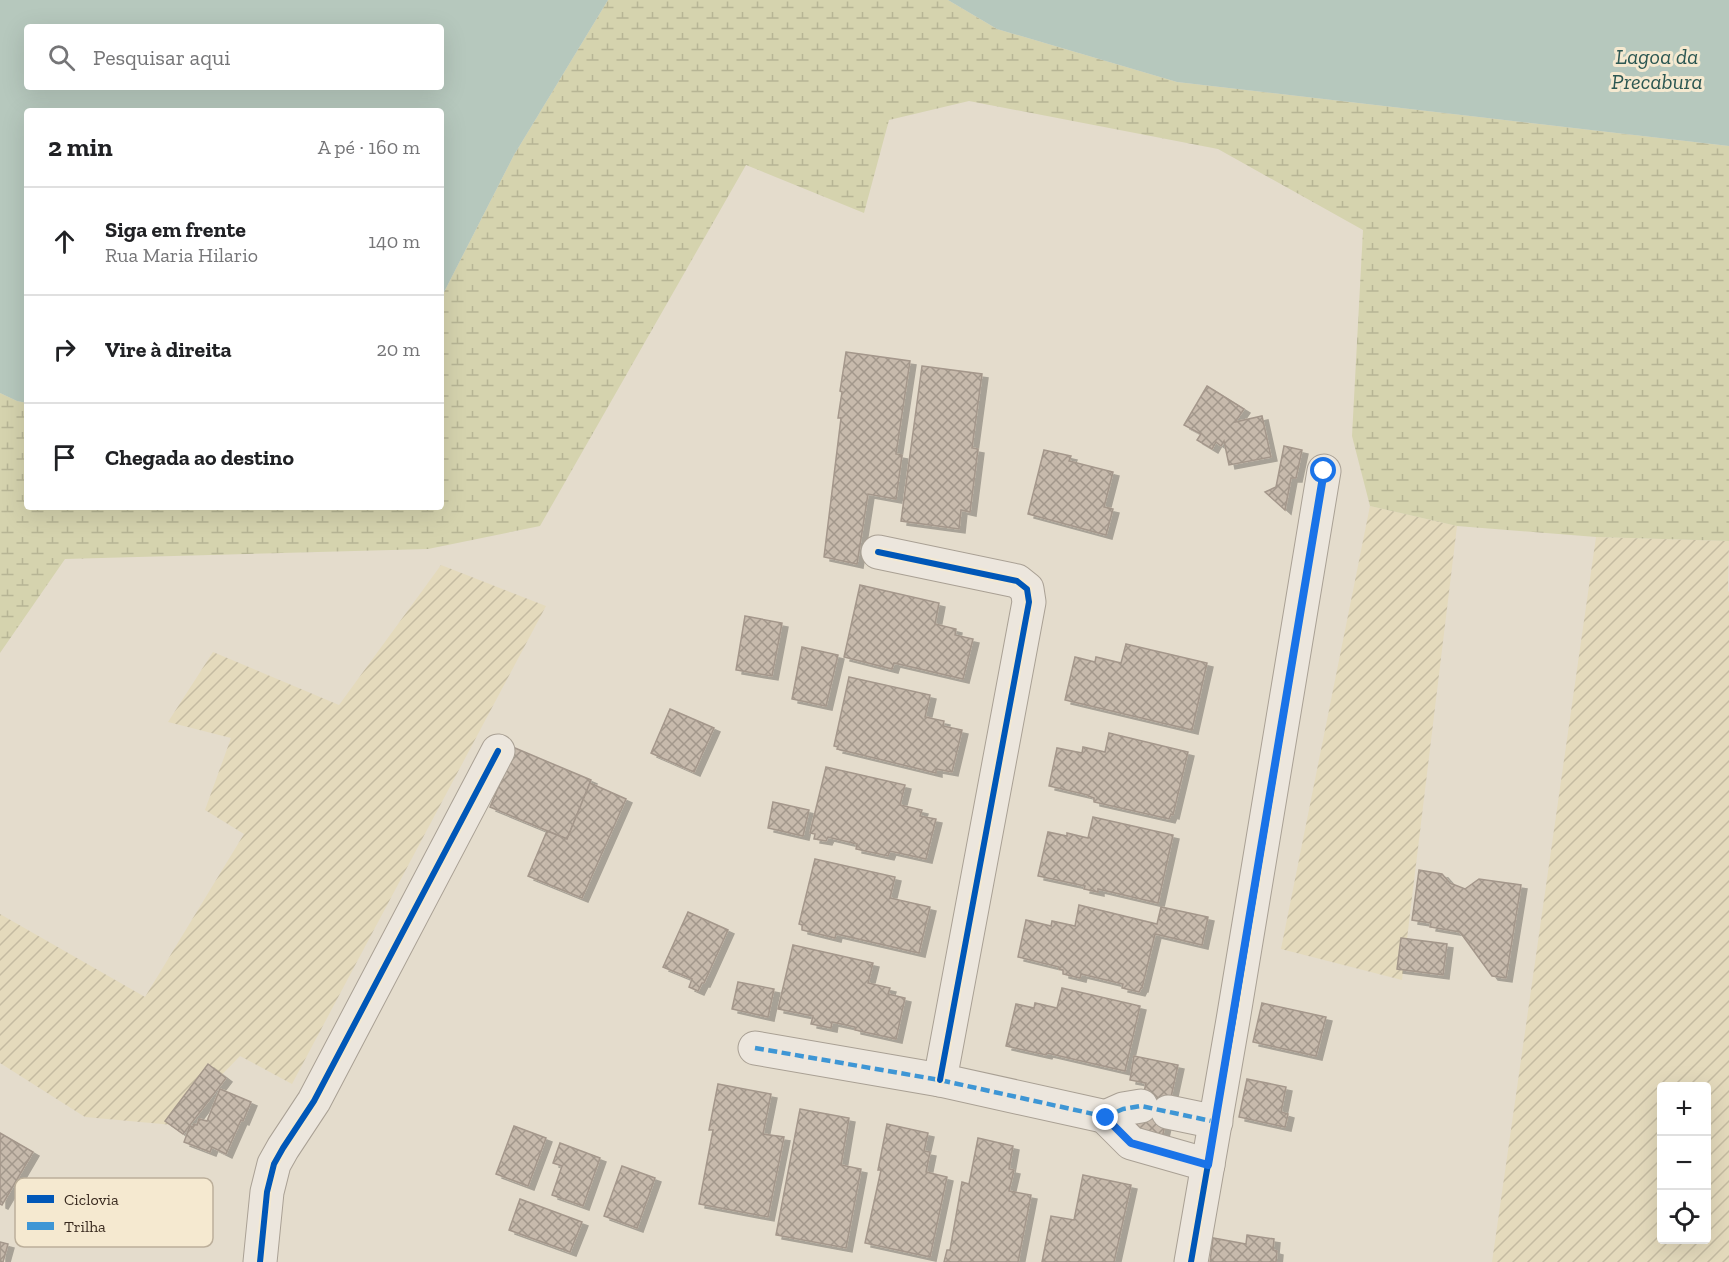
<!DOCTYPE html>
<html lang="pt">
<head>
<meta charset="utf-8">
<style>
  body { margin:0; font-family:"Zilla Slab",serif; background:#f6f6f6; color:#202124 }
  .controls { position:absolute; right:18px; bottom:18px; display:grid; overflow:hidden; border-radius:6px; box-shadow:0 6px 24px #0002 }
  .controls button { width:54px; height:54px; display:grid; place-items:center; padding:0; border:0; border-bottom:2px solid #e0e0e0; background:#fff; color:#202124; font:30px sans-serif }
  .stop { position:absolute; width:18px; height:18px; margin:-14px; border:4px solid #1a73e8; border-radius:50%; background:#fff }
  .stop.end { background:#1a73e8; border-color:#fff; box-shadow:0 2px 6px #0008 }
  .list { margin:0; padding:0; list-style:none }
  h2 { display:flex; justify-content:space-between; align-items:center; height:78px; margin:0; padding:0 24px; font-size:26px }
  h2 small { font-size:20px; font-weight:400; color:#757577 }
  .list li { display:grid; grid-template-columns:39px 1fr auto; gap:18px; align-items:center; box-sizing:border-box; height:108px; padding:0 24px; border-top:2px solid #e0e0e0 }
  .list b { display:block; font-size:22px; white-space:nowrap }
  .list p { margin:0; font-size:20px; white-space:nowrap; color:#757577 }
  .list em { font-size:20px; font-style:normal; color:#757577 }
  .icon { flex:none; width:33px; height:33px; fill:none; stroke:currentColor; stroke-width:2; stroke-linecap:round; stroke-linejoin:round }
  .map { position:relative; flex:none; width:1729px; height:1262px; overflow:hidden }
  .search { position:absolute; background:#fff; box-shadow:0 6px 24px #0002; left:24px; top:24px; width:420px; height:66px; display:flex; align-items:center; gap:15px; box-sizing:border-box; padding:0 21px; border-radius:6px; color:#757577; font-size:22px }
  .panel { position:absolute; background:#fff; box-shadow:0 6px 24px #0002; left:24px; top:108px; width:420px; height:402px; border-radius:6px }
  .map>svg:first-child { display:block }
</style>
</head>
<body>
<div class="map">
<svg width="1729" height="1262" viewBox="0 0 1729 1262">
  <defs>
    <pattern id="farmland-furrows" width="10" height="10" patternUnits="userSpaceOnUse" patternTransform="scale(1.5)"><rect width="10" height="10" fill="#e4dabc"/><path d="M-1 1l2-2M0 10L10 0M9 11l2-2" fill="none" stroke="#c4bba1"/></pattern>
    <pattern id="wetland-marsh" width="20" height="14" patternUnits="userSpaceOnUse" patternTransform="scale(1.5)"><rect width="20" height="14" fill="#d5d3ae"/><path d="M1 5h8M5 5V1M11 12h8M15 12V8" fill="none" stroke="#b7b595"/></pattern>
    <pattern id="building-cross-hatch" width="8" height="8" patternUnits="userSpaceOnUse" patternTransform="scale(1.5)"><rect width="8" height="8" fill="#c7baac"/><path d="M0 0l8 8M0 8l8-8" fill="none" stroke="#a2978b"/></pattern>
    <filter id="shadow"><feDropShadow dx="6" dy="4" stdDeviation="0" flood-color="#0004"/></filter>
  </defs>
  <rect width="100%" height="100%" fill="#e4dccc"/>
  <g fill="url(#farmland-furrows)" fill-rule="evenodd">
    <path d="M1370 506 1457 526 1402 980 1281 949Z"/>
    <path d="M1596 537 1729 541 1728 591 1729 592V1262H1492ZM1662 1086H1706V1240H1662Z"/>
    <path d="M441 565 546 606 292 1084 240 1056 173 1125 85 1117 0 1063V914L145 997 244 834 205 810 231 738 168 722 213 652 339 705Z"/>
  </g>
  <path fill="url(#wetland-marsh)" d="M608 0H948L997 29 1177 82 1729 146V541L1596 537 1457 526 1370 506 1352 436 1363 230 1218 149 969 101 889 120 864 213 746 165 540 526 428 549 65 559 0 653V393L17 401 27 403V507H441V298L514 155Z"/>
  <g fill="#b6c8bd" fill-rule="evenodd">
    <path d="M0 0H608L514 155 441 298V111H27V403L17 401 0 393ZM27 27H441V87H27Z"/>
    <path d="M948 0H1729V146L1177 82 997 29Z"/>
  </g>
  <g fill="url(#building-cross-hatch)" stroke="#a4978b" stroke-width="1.5" filter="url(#shadow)">
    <path d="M846 352 910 361 896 454 902 455 896 499 868 494 857 564 824 557 841 418H838L842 392 840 391Z"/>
    <path d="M922 366 982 374 972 448 978 449 970 512 961 510 959 529 901 521Z"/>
    <path d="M1207 386 1244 409 1235 422 1262 416 1271 457 1229 465 1224 441 1221 446 1216 442 1212 449 1197 440 1201 434 1184 425Z"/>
    <path d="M1284 446 1302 450 1296 478H1291L1285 510 1265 492 1276 487Z"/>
    <path d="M1044 450 1071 456 1069 461 1113 472 1104 507 1113 509 1106 535 1028 514Z"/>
    <path d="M860 585 939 603 935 624 956 629 955 635 973 639 963 679 894 663 892 669 844 657Z"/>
    <path d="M745 616 782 623 772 676 736 670Z"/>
    <path d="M1126 644 1207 663 1192 730 1065 700 1075 657 1095 662 1096 657 1121 663Z"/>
    <path d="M802 647 838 655 826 706 792 699Z"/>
    <path d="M849 677 930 695 925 717 944 721 943 726 962 730 952 772 936 769V773L837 749 838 747 834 746Z"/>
    <path d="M670 709 714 728 694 772 651 753Z"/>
    <path d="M1109 733 1188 752 1173 815 1171 814 1169 819 1094 802V798L1088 796V795L1049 786 1057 748 1082 753 1083 747 1105 752Z"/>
    <path d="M515 748 591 780 567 839 490 807Z"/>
    <path d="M826 767 905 785 900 805 922 810 920 816 936 819 926 859 890 851 888 856 856 849 857 844 828 837 826 841 814 839 815 834 810 833Z"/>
    <path d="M590 783 626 799 582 898 528 876 547 831 567 839Z"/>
    <path d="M773 802 809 810 803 836 768 828Z"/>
    <path d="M1093 817 1173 835 1158 903 1098 889V892L1084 889 1085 886 1038 876 1048 832 1067 836V833L1088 838Z"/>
    <path d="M815 859 895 877 890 898 930 907 919 953 836 934 835 938 802 930V925L799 924Z"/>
    <path d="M1419 870 1442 874 1450 883 1465 889 1479 879 1521 885 1506 978 1492 976 1460 932 1430 927 1431 923 1412 920Z"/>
    <path d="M1079 905 1157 924 1161 907 1208 917 1202 945 1155 934 1142 988H1141L1139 992 1122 988 1123 984 1081 974 1080 978 1063 974V970L1059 969V967L1018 957 1026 920 1051 926 1052 921 1075 926Z"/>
    <path d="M688 912 728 930 704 983H702L698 991 689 987 692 979 663 967Z"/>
    <path d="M1401 938 1447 944 1443 975 1397 969Z"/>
    <path d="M793 945 873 963 868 983 890 988 888 994 905 998 896 1039 855 1030V1027L832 1022 831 1028 811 1024 813 1016 778 1009Z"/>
    <path d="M738 982 774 989 768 1017 732 1009Z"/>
    <path d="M1062 988 1140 1006 1125 1071 1047 1053 1046 1055 1006 1046 1016 1004 1034 1008 1035 1003 1057 1008Z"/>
    <path d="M1262 1003 1326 1017 1316 1056 1253 1042Z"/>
    <path d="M1134 1056 1178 1065 1161 1143 1134 1138 1146 1083 1130 1080Z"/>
    <path d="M208 1064 226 1078 183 1134 165 1121Z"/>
    <path d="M1247 1079 1286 1087 1281 1112 1288 1114 1285 1127 1239 1117Z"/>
    <path d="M718 1084 771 1094 763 1134 784 1137 768 1217 699 1204 713 1130H709Z"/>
    <path d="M220 1089 251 1102 243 1121 241 1120 226 1154 212 1147 210 1152 184 1142 190 1126 193 1127 194 1124 197 1125 199 1119 207 1121Z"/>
    <path d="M800 1109 849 1118 841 1165 861 1169 846 1248 776 1235Z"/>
    <path d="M887 1124 928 1133 924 1151 930 1152 926 1172 947 1177 930 1257 865 1243 881 1170H878Z"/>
    <path d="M514 1126 546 1138 528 1186 496 1174Z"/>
    <path d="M0 1133 33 1152 2 1205 0 1204Z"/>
    <path d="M978 1138 1013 1146 1009 1169 1014 1170 1009 1191 1031 1195 1018 1262H944L947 1250H950L962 1182 969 1184Z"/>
    <path d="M560 1143 600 1158 583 1206 552 1195 562 1166 553 1163Z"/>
    <path d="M622 1166 655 1178 637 1228 604 1216Z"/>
    <path d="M1083 1175 1131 1185 1114 1262H1042L1051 1216 1074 1220Z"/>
    <path d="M520 1199 582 1222 570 1252 509 1230Z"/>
    <path d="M1247 1235 1274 1239 1273 1250 1277 1251 1276 1262H1210L1213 1238 1246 1244Z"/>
    <path d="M0 1242 8 1244 3 1262H0Z"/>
  </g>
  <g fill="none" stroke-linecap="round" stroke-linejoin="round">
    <defs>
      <g id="street">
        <path d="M878 552 1017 581 1027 589 1029 602 940 1080"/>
        <path d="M755 1048 940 1080 1098 1115 1105 1117 1131 1143 1208 1165"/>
        <path d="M1168 1112 1216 1122"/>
        <path d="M1105 1117 1123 1109 1141 1106"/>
        <path d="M260 1262 267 1192 274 1164 283 1148 314 1101 498 751"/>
        <path d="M1191 1262 1233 1020 1324 471"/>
      </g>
    </defs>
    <use href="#street" stroke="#a9a094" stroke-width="35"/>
    <use href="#street" stroke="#ece6dd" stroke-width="33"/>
    <g stroke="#3e96d5" stroke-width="4.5" stroke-dasharray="9 4.5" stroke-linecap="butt">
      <path d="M755 1048 940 1080 1098 1115 1105 1117 1131 1143 1208 1165"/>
      <path d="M1105 1117 1123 1109 1141 1106 1216 1122"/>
    </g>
    <defs>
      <g id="cycleway">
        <path d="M878 552 1017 581 1027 589 1029 602 940 1080"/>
        <path d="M260 1262 267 1192 274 1164 283 1148 314 1101 498 751"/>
        <path d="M1191 1262 1233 1020 1324 471"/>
      </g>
    </defs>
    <use href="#cycleway" stroke="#f5e9d0" stroke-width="10"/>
    <use href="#cycleway" stroke="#0057b8" stroke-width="6"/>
  </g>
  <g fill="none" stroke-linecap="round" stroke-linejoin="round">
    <path stroke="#1a73e8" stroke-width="8" d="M1106 1118 1131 1143 1208 1165 1324 471"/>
  </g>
  <g text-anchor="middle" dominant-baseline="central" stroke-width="6" stroke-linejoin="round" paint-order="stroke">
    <g font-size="22" font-style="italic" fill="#2c5752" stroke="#f5e9d0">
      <text x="1657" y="56">Lagoa da<tspan x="1657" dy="25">Precabura</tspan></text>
    </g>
  </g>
  <rect x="15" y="1178" width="198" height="69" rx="9" fill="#f5e9d0" stroke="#bcaf9a" stroke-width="1.5"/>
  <rect x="27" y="1195" width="27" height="8" fill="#0057b8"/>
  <rect x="27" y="1222" width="27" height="8" fill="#3e96d5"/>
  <g font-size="16" fill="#37281d">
    <text x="64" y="1205">Ciclovia</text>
    <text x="64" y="1232">Trilha</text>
  </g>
</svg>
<div class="controls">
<button>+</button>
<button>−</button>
<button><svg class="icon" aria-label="locate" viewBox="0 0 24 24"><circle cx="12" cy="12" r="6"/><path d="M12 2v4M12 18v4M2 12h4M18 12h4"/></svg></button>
</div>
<div class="stop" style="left:1324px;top:471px"></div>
<div class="stop end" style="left:1106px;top:1118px"></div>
<div class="search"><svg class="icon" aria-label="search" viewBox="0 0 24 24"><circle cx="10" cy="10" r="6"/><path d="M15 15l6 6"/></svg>Pesquisar aqui</div>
<section class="panel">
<h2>2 min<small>A pé · 160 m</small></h2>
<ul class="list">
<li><svg class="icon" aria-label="ahead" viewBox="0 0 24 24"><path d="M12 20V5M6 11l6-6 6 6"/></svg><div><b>Siga em frente</b><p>Rua Maria Hilario</p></div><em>140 m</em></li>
<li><svg class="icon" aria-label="right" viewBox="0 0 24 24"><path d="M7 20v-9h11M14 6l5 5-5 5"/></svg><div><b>Vire à direita</b></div><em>20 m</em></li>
<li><svg class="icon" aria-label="arrive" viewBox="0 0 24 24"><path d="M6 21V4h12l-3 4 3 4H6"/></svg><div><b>Chegada ao destino</b></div></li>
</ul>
</section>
</div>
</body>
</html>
